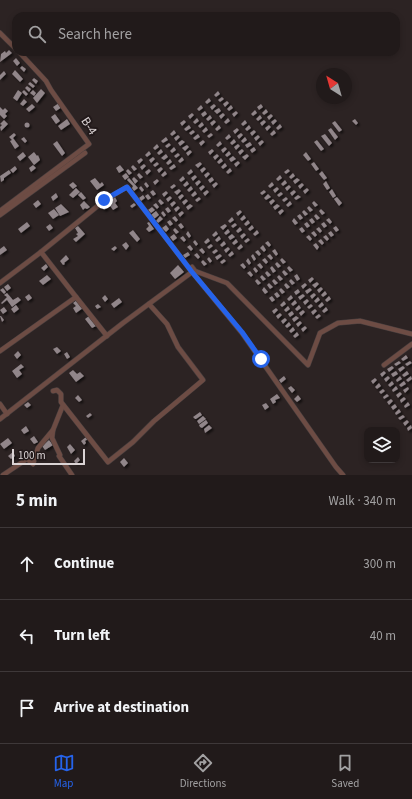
<!DOCTYPE html>
<html lang="en">
<head>
<meta charset="utf-8">
<style>
  body { margin:0; font-family:"Source Sans 3",sans-serif; background:#2d2727; color:#f1f3f6 }
  .controls { position:absolute; right:12px; bottom:12px; display:grid; overflow:hidden; border-radius:8px; box-shadow:0 2px 6px #0003 }
  .controls button { width:36px; height:36px; display:grid; place-items:center; padding:0; border:0; border-bottom:1px solid #3e3839; background:#211a1a; color:#f1f3f6; font:20px sans-serif }
  .compass { position:absolute; left:316px; top:68px; width:36px; height:36px; border-radius:50%; background:#211a1a; box-shadow:0 2px 6px #0003; rotate:323deg }
  .scale { position:absolute; left:12px; bottom:10px; width:73px; box-sizing:border-box; padding-left:4px; border:2px solid #dbd4d5; border-top:0; font-size:11px; line-height:14px; white-space:nowrap; color:#dbd4d5; -webkit-text-stroke:3px #22191a; paint-order:stroke }
  .stop { position:absolute; width:12px; height:12px; margin:-9px; border:3px solid #2563eb; border-radius:50%; background:#fff }
  .stop.end { background:#2563eb; border-color:#fff; box-shadow:0 1px 4px #0008 }
  .list { margin:0; padding:0; list-style:none }
  h2 { display:flex; justify-content:space-between; align-items:center; height:52px; margin:0; padding:0 16px; font-size:17px }
  h2 small { font-size:13px; font-weight:400; color:#a2a1a2 }
  .list li { display:grid; grid-template-columns:26px 1fr auto; gap:12px; align-items:center; box-sizing:border-box; height:72px; padding:0 16px; border-top:1px solid #3e3839 }
  .list b { display:block; font-size:15px; white-space:nowrap }
  .list em { font-size:13px; font-style:normal; color:#a2a1a2 }
  .icon { flex:none; width:22px; height:22px; fill:none; stroke:currentColor; stroke-width:2; stroke-linecap:round; stroke-linejoin:round }
  .map { position:relative; flex:none; width:412px; height:475px; overflow:hidden }
  .search { position:absolute; background:#211a1a; box-shadow:0 2px 6px #0003; left:12px; right:12px; top:12px; height:44px; display:flex; align-items:center; gap:10px; box-sizing:border-box; padding:0 14px; border-radius:12px; color:#a2a1a2; font-size:15px }
  .sheet { height:268px; background:#211a1a }
  nav { display:flex; justify-content:space-around; align-items:center; box-sizing:border-box; height:56px; border-top:1px solid #3e3839; background:#211a1a; font-size:11px; color:#a2a1a2 }
  nav a { display:grid; justify-items:center; gap:2px }
  nav .on { color:#2563eb }
  .map>svg:first-child { display:block }
</style>
</head>
<body>
<div class="map">
<svg width="412" height="475" viewBox="0 0 412 475">
  <defs>
    <filter id="shadow"><feDropShadow dx="2" dy="2" stdDeviation="1" flood-color="#0009"/></filter>
  </defs>
  <rect width="100%" height="100%" fill="#2c2323"/>
  <g fill="#91868a" filter="url(#shadow)">
    <path d="M9 50 12 53 0 62 1 54 5 51 6 53Z"/>
    <path d="M16 58 20 63 17 66 13 61Z"/>
    <path d="M22 66 26 69 24 72 20 68Z"/>
    <path d="M15 70 23 79 20 82 12 74Z"/>
    <path d="M4 71 6 74 0 80V75Z"/>
    <path d="M34 78 38 81 36 84 32 80Z"/>
    <path d="M30 82 35 86 33 88 28 84Z"/>
    <path d="M27 86 31 89 29 92 25 88Z"/>
    <path d="M41 89 45 93 37 103 33 98Z"/>
    <path d="M18 90 22 93 17 101 13 98Z"/>
    <path d="M24 90 28 94 26 96 22 92Z"/>
    <path d="M33 90 36 93 34 96 30 93Z"/>
    <path d="M218 91 220 94 216 97 214 95Z"/>
    <path d="M222 97 224 99 220 102 218 100Z"/>
    <path d="M209 98 211 101 207 104 205 102Z"/>
    <path d="M24 99 27 102 23 106 20 104Z"/>
    <path d="M227 101 229 103 225 107 223 104Z"/>
    <path d="M59 103 62 107 56 111 53 107Z"/>
    <path d="M32 104 35 107 29 112 26 109Z"/>
    <path d="M214 104 216 106 212 110 210 107Z"/>
    <path d="M261 104 263 107 259 110 257 107Z"/>
    <path d="M201 105 203 108 199 111 197 109Z"/>
    <path d="M231 105 233 108 229 111 227 109Z"/>
    <path d="M0 107 3 110 5 108 8 111 5 114 7 116 4 119 0 115Z"/>
    <path d="M219 108 221 111 217 114 214 111Z"/>
    <path d="M266 109 268 112 264 115 262 113Z"/>
    <path d="M255 110 257 113 253 116 251 114Z"/>
    <path d="M205 111 207 114 203 117 201 114Z"/>
    <path d="M236 111 238 113 234 117 232 114Z"/>
    <path d="M192 113 194 115 190 119 188 116Z"/>
    <path d="M223 113 225 115 221 119 219 116Z"/>
    <path d="M55 114 60 121 56 124 51 117Z"/>
    <path d="M271 114 273 116 269 120 267 117Z"/>
    <path d="M210 115 212 118 208 121 206 119Z"/>
    <path d="M260 115 262 118 258 121 256 119Z"/>
    <path d="M197 118 199 121 195 124 193 122Z"/>
    <path d="M228 118 230 121 226 124 224 122Z"/>
    <path d="M67 119 70 124 61 130 58 126Z"/>
    <path d="M275 119 277 121 273 125 271 122Z"/>
    <path d="M355 119 358 123 356 125 352 121Z"/>
    <path d="M4 120 8 124 1 131 0 127 2 125 0 124Z"/>
    <path d="M184 120 186 122 182 126 180 123Z"/>
    <path d="M214 120 216 122 212 126 210 123Z"/>
    <path d="M245 120 247 123 243 126 241 124Z"/>
    <path d="M264 120 266 122 262 126 260 123Z"/>
    <path d="M335 121 342 130 339 132 332 123Z"/>
    <path d="M202 122 204 125 200 128 198 126Z"/>
    <circle cx="27" cy="125" r="2.5"/>
    <path d="M280 124 282 127 278 130 276 128Z"/>
    <path d="M189 125 191 128 186 131 184 129Z"/>
    <path d="M219 125 221 128 217 131 215 129Z"/>
    <path d="M249 125 251 128 247 131 245 129Z"/>
    <path d="M269 125 271 127 267 131 265 128Z"/>
    <path d="M206 127 208 130 204 133 202 131Z"/>
    <path d="M237 128 239 130 235 134 233 131Z"/>
    <path d="M331 128 338 137 335 140 328 130Z"/>
    <path d="M174 130 176 133 172 136 170 134Z"/>
    <path d="M193 130 195 132 191 135 189 133Z"/>
    <path d="M254 130 256 132 252 136 250 133Z"/>
    <path d="M274 130 276 133 272 136 270 134Z"/>
    <path d="M14 133 16 135 13 138 19 146 15 149 10 141 12 140 9 137Z"/>
    <path d="M211 133 213 135 209 138 207 136Z"/>
    <path d="M241 133 243 135 239 139 237 136Z"/>
    <path d="M198 134 200 137 195 140 193 138Z"/>
    <path d="M229 134 231 137 227 140 225 138Z"/>
    <path d="M325 134 332 143 329 146 321 136Z"/>
    <path d="M178 135 180 137 176 141 174 138Z"/>
    <path d="M258 135 260 137 256 141 254 138Z"/>
    <path d="M24 137 27 141 25 143 21 139Z"/>
    <path d="M166 137 168 140 163 143 161 141Z"/>
    <path d="M245 137 247 140 243 143 241 141Z"/>
    <path d="M234 139 236 142 232 145 230 143Z"/>
    <path d="M182 140 185 142 180 146 178 143Z"/>
    <path d="M203 140 205 142 201 146 199 143Z"/>
    <path d="M262 140 264 142 260 146 258 143Z"/>
    <path d="M317 140 324 149 321 151 314 142Z"/>
    <path d="M57 141 65 153 62 156 53 144Z"/>
    <path d="M220 141 222 144 218 147 216 145Z"/>
    <path d="M250 142 252 145 247 148 245 145Z"/>
    <path d="M169 143 171 145 167 148 165 146Z"/>
    <path d="M157 144 159 147 155 150 153 148Z"/>
    <path d="M238 144 240 146 236 150 234 147Z"/>
    <path d="M187 145 189 147 185 151 182 148Z"/>
    <path d="M174 147 176 150 172 153 170 151Z"/>
    <path d="M225 147 227 149 223 153 221 150Z"/>
    <path d="M254 147 256 150 252 153 250 150Z"/>
    <path d="M161 149 163 152 159 155 157 153Z"/>
    <path d="M212 149 214 151 210 155 208 152Z"/>
    <path d="M242 149 244 151 240 155 238 152Z"/>
    <path d="M190 150 192 152 188 156 186 153Z"/>
    <path d="M149 151 151 154 147 157 145 155Z"/>
    <path d="M229 151 231 154 227 157 225 155Z"/>
    <path d="M23 152 26 156 20 161 17 157Z"/>
    <path d="M34 152 37 156 38 155 40 160 34 165 28 157Z"/>
    <path d="M306 152 311 159 308 161 303 155Z"/>
    <path d="M178 153 180 155 176 158 174 156Z"/>
    <path d="M166 154 168 157 164 160 161 158Z"/>
    <path d="M217 154 219 156 215 160 213 157Z"/>
    <path d="M247 154 249 156 245 160 242 157Z"/>
    <path d="M233 156 236 159 231 162 229 159Z"/>
    <path d="M153 157 155 159 151 163 149 160Z"/>
    <path d="M182 157 184 160 180 163 178 161Z"/>
    <path d="M141 158 143 160 139 164 137 161Z"/>
    <path d="M221 158 223 161 219 164 217 162Z"/>
    <path d="M170 159 172 162 168 165 166 163Z"/>
    <path d="M238 161 240 163 236 167 234 164Z"/>
    <path d="M157 162 159 164 155 167 153 165Z"/>
    <path d="M200 162 202 164 198 168 195 165Z"/>
    <path d="M314 162 319 169 316 171 311 164Z"/>
    <path d="M225 163 227 166 223 169 221 167Z"/>
    <path d="M144 164 146 166 142 170 140 167Z"/>
    <path d="M174 164 176 167 171 170 169 168Z"/>
    <path d="M33 165 36 168 31 172 29 168Z"/>
    <path d="M120 165 124 170 119 173 116 168Z"/>
    <path d="M133 165 137 169 134 171 131 167Z"/>
    <path d="M15 166 17 169 13 173 10 170Z"/>
    <path d="M161 167 163 169 159 173 157 170Z"/>
    <path d="M204 167 206 169 202 173 200 170Z"/>
    <path d="M230 168 232 171 228 174 226 172Z"/>
    <path d="M128 169 132 173 129 175 126 171Z"/>
    <path d="M149 169 151 171 147 175 145 172Z"/>
    <path d="M191 169 193 172 189 175 187 173Z"/>
    <path d="M288 169 290 171 286 174 284 172Z"/>
    <path d="M9 170 11 173 4 178V180L1 182 0 176Z"/>
    <path d="M165 171 167 174 163 177 161 175Z"/>
    <path d="M322 171 327 178 324 180 319 174Z"/>
    <path d="M208 172 210 174 206 178 204 175Z"/>
    <path d="M126 173 129 177 125 180 122 176Z"/>
    <path d="M139 173 143 177 140 179 137 175Z"/>
    <path d="M293 173 295 176 291 179 289 177Z"/>
    <path d="M195 175 197 177 193 181 191 178Z"/>
    <path d="M280 175 282 178 278 181 276 179Z"/>
    <path d="M183 176 185 179 181 182 179 180Z"/>
    <path d="M134 177 138 181 135 184 132 179Z"/>
    <path d="M212 177 214 180 210 183 208 180Z"/>
    <path d="M95 178 100 184 102 182 104 185 97 190 90 181Z"/>
    <path d="M129 178 138 188 134 191 132 188 133 186 127 180Z"/>
    <path d="M297 178 300 180 295 184 293 181Z"/>
    <path d="M157 179 159 181 155 185 153 182Z"/>
    <path d="M199 180 201 182 197 186 195 183Z"/>
    <path d="M285 180 287 183 283 186 281 184Z"/>
    <path d="M187 181 189 184 185 187 183 185Z"/>
    <path d="M326 181 330 188 327 190 323 184Z"/>
    <path d="M73 182 77 186 73 189 69 185Z"/>
    <path d="M146 182 149 186 147 188 144 184Z"/>
    <path d="M216 182 218 184 214 188 212 185Z"/>
    <path d="M272 182 274 185 270 188 268 186Z"/>
    <path d="M302 183 304 185 300 189 298 186Z"/>
    <path d="M174 184 176 186 172 189 170 187Z"/>
    <path d="M203 185 205 187 201 191 199 188Z"/>
    <path d="M289 185 291 187 287 191 285 188Z"/>
    <path d="M141 186 144 190 142 192 139 188Z"/>
    <path d="M191 186 193 189 189 192 187 190Z"/>
    <path d="M277 187 279 189 275 193 273 190Z"/>
    <path d="M76 188 80 192 73 198 69 195Z"/>
    <path d="M307 188 309 190 305 194 303 191Z"/>
    <path d="M179 189 181 191 177 195 174 192Z"/>
    <path d="M332 189 336 196 333 198 329 192Z"/>
    <path d="M153 190 156 194 153 196 150 192Z"/>
    <path d="M207 190 209 192 205 196 203 193Z"/>
    <path d="M264 190 266 192 262 195 260 193Z"/>
    <path d="M294 190 296 192 292 196 290 193Z"/>
    <path d="M166 191 168 193 164 197 162 194Z"/>
    <path d="M195 191 197 194 193 197 191 195Z"/>
    <path d="M81 192 86 198 83 200 78 195Z"/>
    <path d="M281 192 283 194 279 197 277 195Z"/>
    <path d="M56 193 58 197 53 201 51 197Z"/>
    <path d="M148 194 151 198 148 200 145 196Z"/>
    <path d="M182 194 184 196 180 200 178 197Z"/>
    <path d="M268 194 271 197 266 200 264 198Z"/>
    <path d="M143 195 145 198 141 201 139 198Z"/>
    <path d="M298 195 301 197 296 200 294 198Z"/>
    <path d="M170 196 172 198 168 202 166 199Z"/>
    <path d="M115 197 117 201 115 203 118 207 113 210 108 203Z"/>
    <path d="M199 197 201 199 197 202 195 200Z"/>
    <path d="M286 197 288 199 284 202 282 200Z"/>
    <path d="M337 197 342 203 339 206 334 199Z"/>
    <path d="M160 199 164 203 161 205 158 201Z"/>
    <path d="M186 199 188 201 184 205 182 202Z"/>
    <path d="M273 199 275 201 271 205 269 202Z"/>
    <path d="M38 200 41 204 36 208 33 204Z"/>
    <path d="M84 201 90 207 87 209 85 208 83 210 80 205Z"/>
    <path d="M174 201 176 203 172 207 170 204Z"/>
    <path d="M290 201 292 204 288 207 286 205Z"/>
    <path d="M314 201 318 205 315 207 312 203Z"/>
    <path d="M134 203 136 205 132 208 130 206Z"/>
    <path d="M156 203 159 207 157 209 153 205Z"/>
    <path d="M61 204 69 212 60 216 55 208Z"/>
    <path d="M104 204 107 208 104 210 101 206Z"/>
    <path d="M190 204 193 206 188 210 186 207Z"/>
    <path d="M277 204 280 206 275 210 273 207Z"/>
    <path d="M178 206 180 208 176 212 174 209Z"/>
    <path d="M309 206 313 210 310 212 307 208Z"/>
    <path d="M152 207 155 210 151 213 148 210Z"/>
    <path d="M168 207 171 211 168 213 165 209Z"/>
    <path d="M54 209 59 215 53 219 48 213Z"/>
    <path d="M282 209 284 211 280 215 278 212Z"/>
    <path d="M321 209 325 213 322 215 319 211Z"/>
    <path d="M240 210 242 212 238 216 236 213Z"/>
    <path d="M304 210 308 214 305 216 302 212Z"/>
    <path d="M156 211 159 215 154 219 151 215Z"/>
    <path d="M163 211 166 215 164 217 161 213Z"/>
    <path d="M182 211 184 213 180 217 178 214Z"/>
    <path d="M300 214 303 218 300 220 297 216Z"/>
    <path d="M316 214 320 218 317 220 314 216Z"/>
    <path d="M244 215 246 218 242 221 240 219Z"/>
    <path d="M160 216 163 219 158 223 156 221Z"/>
    <path d="M175 216 178 220 176 222 172 218Z"/>
    <path d="M232 217 234 220 230 223 228 221Z"/>
    <path d="M294 218 298 223 295 225 292 221Z"/>
    <path d="M312 218 315 222 312 224 309 220Z"/>
    <path d="M329 218 332 222 330 224 326 220Z"/>
    <path d="M170 220 173 224 170 226 167 222Z"/>
    <path d="M248 220 250 223 246 226 244 224Z"/>
    <path d="M27 222 30 226 21 233 18 229Z"/>
    <path d="M149 222 154 229 149 232 146 229 149 226 147 223Z"/>
    <path d="M307 222 310 226 307 228 304 224Z"/>
    <path d="M324 222 327 226 324 228 321 224Z"/>
    <path d="M181 223 184 227 181 229 178 225Z"/>
    <path d="M235 223 237 225 233 228 231 226Z"/>
    <path d="M50 224 53 228 49 231 46 227Z"/>
    <path d="M225 224 227 226 223 230 220 227Z"/>
    <path d="M166 225 169 229 166 232 162 228Z"/>
    <path d="M252 225 254 228 250 231 248 229Z"/>
    <path d="M78 226 85 234 76 242 73 239 78 236 76 234 78 233 75 228Z"/>
    <path d="M336 226 339 230 336 232 333 228Z"/>
    <path d="M240 227 242 230 238 233 236 231Z"/>
    <path d="M302 227 305 231 302 233 299 229Z"/>
    <path d="M319 227 322 231 320 233 316 229Z"/>
    <path d="M175 228 179 232 176 234 173 230Z"/>
    <path d="M228 229 230 232 226 235 224 233Z"/>
    <path d="M133 230 140 239 137 242 129 233Z"/>
    <path d="M257 230 259 233 255 236 253 234Z"/>
    <path d="M188 231 191 236 189 238 186 234Z"/>
    <path d="M216 231 218 234 214 237 212 235Z"/>
    <path d="M314 231 317 235 315 237 311 233Z"/>
    <path d="M331 231 334 235 331 237 328 233Z"/>
    <path d="M244 233 246 235 242 239 240 236Z"/>
    <path d="M174 234 177 238 173 241 170 237Z"/>
    <path d="M232 234 235 237 230 240 228 237Z"/>
    <path d="M309 235 312 239 310 241 306 237Z"/>
    <path d="M326 235 329 239 327 241 323 237Z"/>
    <path d="M183 236 186 240 184 242 180 238Z"/>
    <path d="M219 236 221 239 217 242 215 240Z"/>
    <path d="M208 238 210 241 206 244 204 242Z"/>
    <path d="M248 238 250 240 246 243 244 241Z"/>
    <path d="M236 239 238 242 234 245 232 243Z"/>
    <path d="M321 239 324 243 322 245 318 241Z"/>
    <path d="M195 240 198 244 196 246 193 242Z"/>
    <path d="M224 241 226 244 222 247 220 245Z"/>
    <path d="M268 241 271 245 269 247 265 243Z"/>
    <path d="M126 242 129 246 126 250 122 245Z"/>
    <path d="M316 243 319 247 317 250 313 245Z"/>
    <path d="M211 244 213 246 209 249 207 247Z"/>
    <path d="M241 244 243 247 239 250 237 248Z"/>
    <path d="M190 245 193 249 191 251 187 247Z"/>
    <path d="M263 245 266 250 264 252 260 248Z"/>
    <path d="M4 246 7 250 0 255V249Z"/>
    <path d="M115 246 117 248 114 251 111 249Z"/>
    <path d="M228 247 230 249 226 253 224 250Z"/>
    <path d="M202 248 205 252 203 254 199 250Z"/>
    <path d="M216 249 218 251 214 254 212 252Z"/>
    <path d="M275 249 278 254 276 256 272 251Z"/>
    <path d="M258 250 261 254 259 256 255 252Z"/>
    <path d="M232 251 234 254 230 257 228 255Z"/>
    <path d="M188 252 190 255 185 258 183 255Z"/>
    <path d="M197 253 200 257 198 259 194 255Z"/>
    <path d="M220 254 222 256 217 260 215 257Z"/>
    <path d="M253 254 256 259 254 261 251 256Z"/>
    <path d="M270 254 273 258 271 260 267 256Z"/>
    <path d="M66 255 69 259 64 263 65 264 63 265 60 261Z"/>
    <path d="M209 257 212 261 210 263 207 259Z"/>
    <path d="M248 258 251 263 249 265 246 261Z"/>
    <path d="M265 258 268 262 266 264 262 260Z"/>
    <path d="M282 258 286 262 283 264 280 260Z"/>
    <path d="M224 259 226 261 222 264 220 262Z"/>
    <path d="M203 260 207 264 204 266 201 262Z"/>
    <path d="M277 262 281 266 278 268 275 264Z"/>
    <path d="M243 263 246 267 244 269 240 265Z"/>
    <path d="M260 263 263 267 261 269 257 265Z"/>
    <path d="M46 264 48 267 44 271 41 268Z"/>
    <path d="M178 265 184 272 175 279 170 273Z"/>
    <path d="M272 266 276 271 273 273 270 268Z"/>
    <path d="M289 266 293 270 290 272 287 268Z"/>
    <path d="M255 267 258 271 256 273 253 269Z"/>
    <path d="M284 270 288 274 285 276 282 272Z"/>
    <path d="M250 271 253 275 251 277 247 273Z"/>
    <path d="M267 271 271 275 268 277 265 273Z"/>
    <path d="M297 274 300 279 297 281 294 276Z"/>
    <path d="M47 275 51 279 43 285 39 281Z"/>
    <path d="M262 275 266 279 263 281 260 277Z"/>
    <path d="M279 275 283 279 280 281 277 277Z"/>
    <path d="M312 277 314 279 310 283 308 280Z"/>
    <path d="M257 279 261 283 258 285 255 281Z"/>
    <path d="M274 279 278 283 275 285 272 281Z"/>
    <path d="M291 279 295 283 292 285 289 281Z"/>
    <path d="M317 282 319 284 315 288 312 285Z"/>
    <path d="M269 283 273 287 270 289 267 285Z"/>
    <path d="M286 283 290 287 287 289 284 285Z"/>
    <path d="M305 283 307 285 303 289 301 286Z"/>
    <path d="M8 284 11 288 7 291 4 287Z"/>
    <path d="M264 287 268 292 265 294 262 290Z"/>
    <path d="M321 287 323 289 319 293 317 290Z"/>
    <path d="M3 288 6 292 4 294 0 290Z"/>
    <path d="M281 288 285 292 282 294 279 290Z"/>
    <path d="M310 288 312 290 307 294 305 291Z"/>
    <path d="M298 289 300 292 296 295 294 292Z"/>
    <path d="M325 291 327 294 323 297 321 295Z"/>
    <path d="M277 292 280 296 277 298 274 294Z"/>
    <path d="M7 293 13 300 18 297 21 300 12 307 7 300 2 304 1 303 7 297 4 295Z"/>
    <path d="M314 293 316 295 312 299 310 296Z"/>
    <path d="M29 294 32 298 28 301 25 297Z"/>
    <path d="M303 294 305 296 300 300 298 297Z"/>
    <path d="M105 295 108 299 105 302 102 298Z"/>
    <path d="M291 295 293 298 289 301 287 299Z"/>
    <path d="M272 296 275 300 272 302 269 298Z"/>
    <path d="M329 296 331 299 327 302 325 300Z"/>
    <path d="M318 297 320 300 316 303 314 301Z"/>
    <path d="M119 298 122 302 114 308 111 304Z"/>
    <path d="M307 299 309 301 305 305 303 302Z"/>
    <path d="M77 300 83 308 76 313 73 308 76 306 73 303Z"/>
    <path d="M295 300 297 303 293 306 291 304Z"/>
    <path d="M284 301 286 304 282 307 280 305Z"/>
    <path d="M322 302 324 305 320 308 318 306Z"/>
    <path d="M98 304 101 307 97 309 95 306Z"/>
    <path d="M311 304 313 306 309 309 307 307Z"/>
    <path d="M16 305 19 309 14 313 11 309Z"/>
    <path d="M299 305 301 308 297 311 295 309Z"/>
    <path d="M288 306 290 309 286 312 284 310Z"/>
    <path d="M4 307 7 311 3 314 0 310Z"/>
    <path d="M326 307 328 310 324 313 322 311Z"/>
    <path d="M276 308 278 310 274 314 272 311Z"/>
    <path d="M315 309 317 311 313 315 311 312Z"/>
    <path d="M303 310 305 312 301 316 299 313Z"/>
    <path d="M292 311 294 314 290 317 288 314Z"/>
    <path d="M280 313 282 315 278 319 276 316Z"/>
    <path d="M319 314 321 316 317 319 315 317Z"/>
    <path d="M0 316H1L4 320 2 322Z"/>
    <path d="M89 316 96 326 92 328 85 319Z"/>
    <path d="M296 316 299 318 294 322 292 319Z"/>
    <path d="M285 318 287 320 283 324 281 321Z"/>
    <path d="M300 321 302 323 298 327 296 324Z"/>
    <path d="M289 322 291 325 287 328 285 326Z"/>
    <path d="M305 326 307 328 303 332 301 329Z"/>
    <path d="M293 327 295 330 291 333 289 331Z"/>
    <path d="M297 332 299 335 295 338 293 336Z"/>
    <path d="M57 347 61 351 57 354 53 349Z"/>
    <path d="M18 351 21 355 17 359 14 355Z"/>
    <path d="M67 352 70 357 67 359 64 354Z"/>
    <path d="M406 355 408 358 403 361 401 359Z"/>
    <path d="M399 361 401 363 396 366 394 364Z"/>
    <path d="M410 361 412 363 407 366 405 364Z"/>
    <path d="M21 364 24 367 19 370 22 374 17 378 12 371Z"/>
    <path d="M392 366 394 368 389 372 387 369Z"/>
    <path d="M403 366 405 368 400 372 398 369Z"/>
    <path d="M73 370 77 374 80 372 84 376 76 382 69 373Z"/>
    <path d="M384 371 386 373 382 377 380 374Z"/>
    <path d="M396 371 398 374 393 377 391 374Z"/>
    <path d="M407 371 409 374 404 377 402 375Z"/>
    <path d="M284 376 286 379 281 383 279 380Z"/>
    <path d="M388 376 390 378 386 382 384 379Z"/>
    <path d="M400 376 402 379 397 382 396 380Z"/>
    <path d="M411 376 412 379 408 382 406 380Z"/>
    <path d="M375 378 377 380 373 384 371 381Z"/>
    <path d="M392 381 394 384 390 387 388 385Z"/>
    <path d="M404 381 406 384 401 387 399 385Z"/>
    <path d="M379 383 381 386 377 389 375 387Z"/>
    <path d="M291 386 295 390 292 393 288 388Z"/>
    <path d="M396 386 398 389 393 392 392 390Z"/>
    <path d="M408 387 409 389 405 393 403 390Z"/>
    <path d="M383 389 385 391 381 394 379 392Z"/>
    <path d="M400 392 402 394 398 398 396 395Z"/>
    <path d="M277 394 280 398 275 400 276 402 273 404 270 399Z"/>
    <path d="M387 394 389 396 384 399 383 397Z"/>
    <path d="M78 395 82 400 79 402 75 398Z"/>
    <path d="M298 395 301 399 297 402 294 399Z"/>
    <path d="M404 397 406 399 401 403 400 400Z"/>
    <path d="M391 399 393 401 389 405 387 402Z"/>
    <path d="M28 402 31 405 27 408 24 405Z"/>
    <path d="M408 402 410 405 405 408 404 406Z"/>
    <path d="M266 403 269 407 265 410 262 405Z"/>
    <path d="M395 404 397 407 393 410 391 407Z"/>
    <path d="M399 409 401 412 396 415 395 413Z"/>
    <path d="M200 412 202 415 196 419H195L193 417Z"/>
    <path d="M90 413 92 415 88 418 86 416Z"/>
    <path d="M403 415 405 417 400 420 398 418Z"/>
    <path d="M203 416 206 419 199 424 197 421Z"/>
    <path d="M206 420 208 423 202 428 200 427 199 425Z"/>
    <path d="M407 420 409 422 405 426 403 423Z"/>
    <path d="M209 425 212 428 205 433 204 429Z"/>
    <path d="M411 425 412 428 408 431 407 428Z"/>
    <path d="M26 426 29 431 24 434 21 430Z"/>
    <path d="M34 436 38 442 34 444 30 439Z"/>
    <path d="M86 437 88 439 85 441 86 443 84 445 81 441Z"/>
    <path d="M8 438 12 443 4 449 0 444Z"/>
    <path d="M49 440 53 445 45 450 42 446Z"/>
    <path d="M70 444 75 450 71 454 67 447Z"/>
    <path d="M13 452 15 456 11 459 8 456Z"/>
    <path d="M78 457 80 460 76 464 74 461Z"/>
    <path d="M124 458 128 463 124 467 120 462Z"/>
  </g>
  <g fill="none" stroke-linecap="round" stroke-linejoin="round">
    <defs>
      <g id="street">
        <path d="M0 33 16 49"/>
        <path d="M0 211 89 144 51 90 46 81 19 52"/>
        <path d="M0 215 85 153"/>
        <path d="M41 252 105 200 127 187 192 272 242 333 336 467 343 475"/>
        <path d="M192 267 195 271 227 283 308 365 320 333 338 323 360 321 412 334"/>
        <path d="M0 283 41 252 76 297 0 351"/>
        <path d="M76 297 107 336"/>
        <path d="M384 365 412 344"/>
        <path d="M53 391 57 390 61 394V402L108 462 133 442 154 421 203 380 178 347 167 324 149 304"/>
        <path d="M0 404 7 414"/>
        <path d="M0 419 123 323 192 272"/>
        <path d="M53 430 52 438 60 455 59 456 72 475"/>
        <path d="M3 475 27 459 33 464 38 448 53 430 63 405"/>
      </g>
    </defs>
    <use href="#street" stroke="#483f3f" stroke-width="5.5"/>
    <use href="#street" stroke="#6d4c44" stroke-width="4.5"/>
  </g>
  <g fill="none" stroke-linecap="round" stroke-linejoin="round">
    <path stroke="#2563eb" stroke-width="5" d="M104 200 127 187 192 272 242 332 261 359"/>
  </g>
  <g text-anchor="middle" dominant-baseline="central" stroke-width="4" stroke-linejoin="round" paint-order="stroke">
    <g font-size="13" fill="#dbd4d5" stroke="#22191a">
      <text transform="translate(89 126) rotate(57)">B-4</text>
    </g>
  </g>
</svg>
<div class="controls">
<button><svg class="icon" aria-label="layers" viewBox="0 0 24 24"><path d="M12 4l9 5-9 5-9-5zM3 14l9 5 9-5"/></svg></button>
</div>
<svg class="compass" viewBox="-18 -18 36 36"><path d="M0-13l5 13h-10z" fill="#e53935"/><path d="M0 13l5-13h-10z" fill="#a2a1a2"/></svg>
<div class="scale">100 m</div>
<div class="stop" style="left:261px;top:359px"></div>
<div class="stop end" style="left:104px;top:200px"></div>
<div class="search"><svg class="icon" aria-label="search" viewBox="0 0 24 24"><circle cx="10" cy="10" r="6"/><path d="M15 15l6 6"/></svg>Search here</div>
</div>
<section class="sheet">
<h2>5 min<small>Walk · 340 m</small></h2>
<ul class="list">
<li><svg class="icon" aria-label="ahead" viewBox="0 0 24 24"><path d="M12 20V5M6 11l6-6 6 6"/></svg><div><b>Continue</b></div><em>300 m</em></li>
<li><svg class="icon" aria-label="left" viewBox="0 0 24 24"><path d="M17 20v-9H6M10 6l-5 5 5 5"/></svg><div><b>Turn left</b></div><em>40 m</em></li>
<li><svg class="icon" aria-label="arrive" viewBox="0 0 24 24"><path d="M6 21V4h12l-3 4 3 4H6"/></svg><div><b>Arrive at destination</b></div></li>
</ul>
</section>
<nav>
<a class="on"><svg class="icon" aria-label="map" viewBox="0 0 24 24"><path d="M3 6l6-2 6 2 6-2v14l-6 2-6-2-6 2zM9 4v14M15 6v14"/></svg>Map</a>
<a><svg class="icon" aria-label="directions" viewBox="0 0 24 24"><path d="M12 3l9 9-9 9-9-9zM9 14v-3h6M13 9l2 2-2 2"/></svg>Directions</a>
<a><svg class="icon" aria-label="saved" viewBox="0 0 24 24"><path d="M7 4h10v16l-5-4-5 4z"/></svg>Saved</a>
</nav>
</body>
</html>
